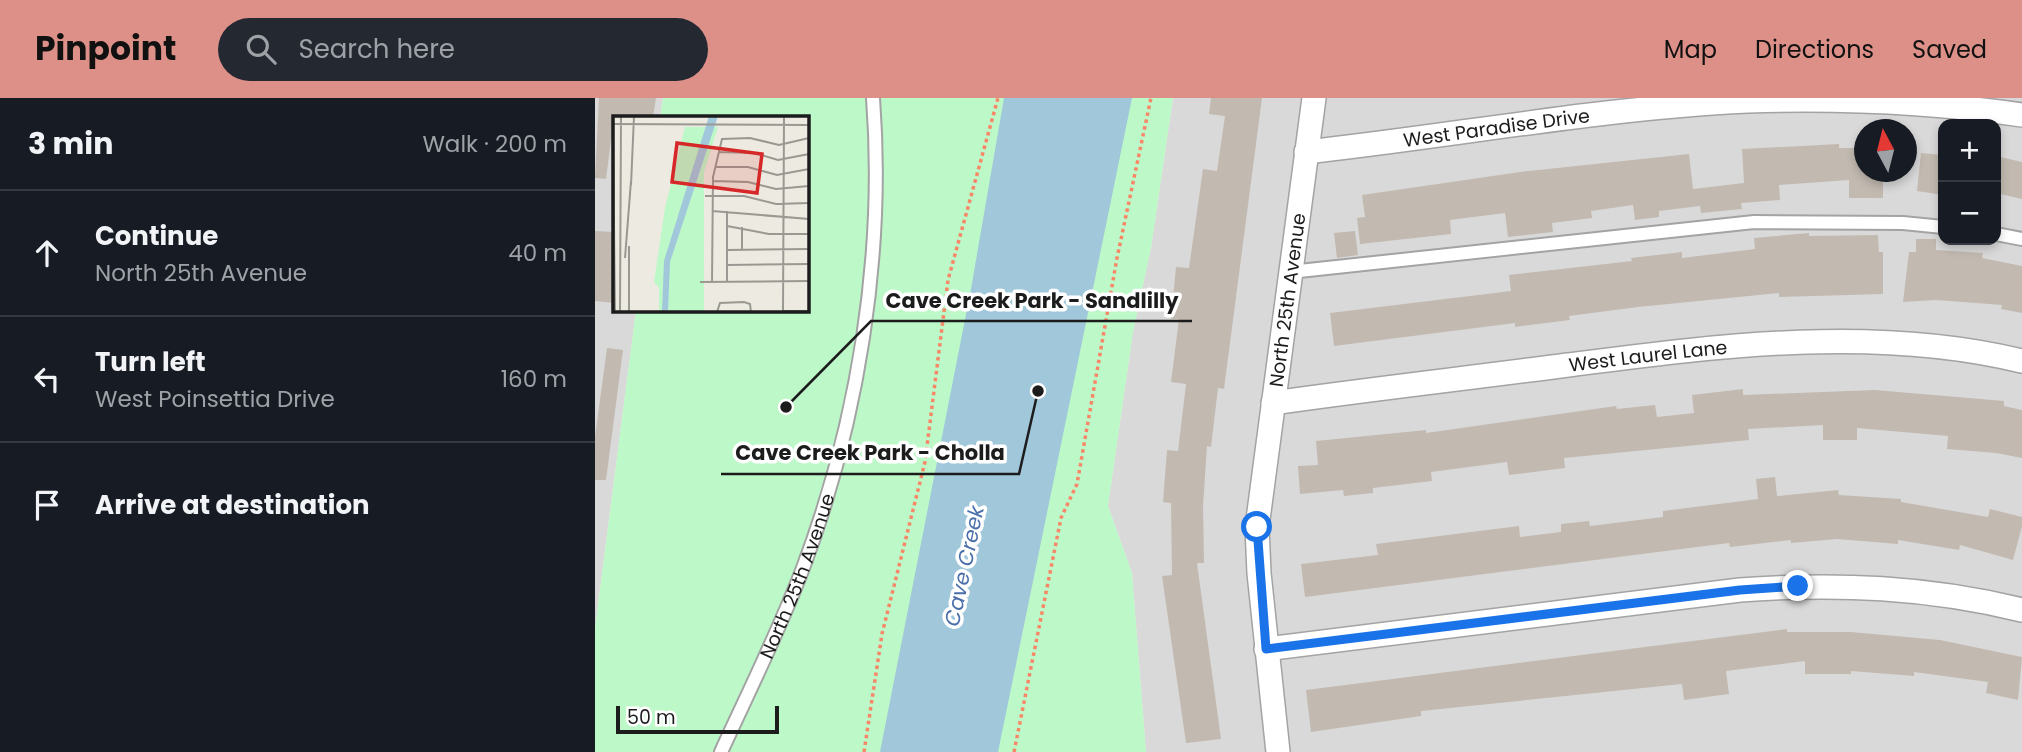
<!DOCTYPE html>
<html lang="en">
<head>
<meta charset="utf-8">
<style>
  body { margin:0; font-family:Poppins,sans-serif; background:#242831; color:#f1f3f6 }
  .controls { position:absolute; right:21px; top:21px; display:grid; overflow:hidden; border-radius:14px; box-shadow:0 4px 10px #0003 }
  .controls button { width:63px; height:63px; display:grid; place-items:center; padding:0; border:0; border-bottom:2px solid #363941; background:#171b24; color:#f1f3f6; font:35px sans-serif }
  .compass { position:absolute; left:1259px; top:21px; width:63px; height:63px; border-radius:50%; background:#171b24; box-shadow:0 4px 10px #0003; rotate:353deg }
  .scale { position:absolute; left:21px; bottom:18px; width:163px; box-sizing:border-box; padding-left:7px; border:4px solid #1c1c1c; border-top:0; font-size:19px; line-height:24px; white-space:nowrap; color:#1c1c1c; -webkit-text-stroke:5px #fff; paint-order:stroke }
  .stop { position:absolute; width:21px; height:21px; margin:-16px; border:5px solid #1a73e8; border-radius:50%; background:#fff }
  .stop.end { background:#1a73e8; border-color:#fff; box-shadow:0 2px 7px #0008 }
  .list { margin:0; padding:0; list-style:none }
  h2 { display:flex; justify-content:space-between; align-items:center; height:91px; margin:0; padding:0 28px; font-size:30px }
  h2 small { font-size:23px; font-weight:400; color:#9ea1a6 }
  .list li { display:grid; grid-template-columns:46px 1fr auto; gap:21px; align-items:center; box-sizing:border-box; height:126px; padding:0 28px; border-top:2px solid #363941 }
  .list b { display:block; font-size:26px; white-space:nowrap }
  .list p { margin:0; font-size:23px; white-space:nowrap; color:#9ea1a6 }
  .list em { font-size:23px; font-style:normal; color:#9ea1a6 }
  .icon { flex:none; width:38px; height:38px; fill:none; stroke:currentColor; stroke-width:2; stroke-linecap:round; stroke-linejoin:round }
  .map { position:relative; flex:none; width:1427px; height:654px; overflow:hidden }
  header { display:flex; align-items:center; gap:42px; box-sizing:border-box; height:98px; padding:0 35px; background:#dd9088; color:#111 }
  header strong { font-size:33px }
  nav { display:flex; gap:38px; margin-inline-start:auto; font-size:24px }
  .search { width:490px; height:63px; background:#242831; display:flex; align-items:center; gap:18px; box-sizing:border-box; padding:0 24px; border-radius:38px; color:#9ea1a6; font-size:26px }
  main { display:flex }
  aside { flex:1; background:#171b24 }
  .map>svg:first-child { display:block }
</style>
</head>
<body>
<header>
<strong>Pinpoint</strong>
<div class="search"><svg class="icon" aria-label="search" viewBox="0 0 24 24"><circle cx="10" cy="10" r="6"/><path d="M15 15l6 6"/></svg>Search here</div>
<nav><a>Map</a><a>Directions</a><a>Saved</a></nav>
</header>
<main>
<aside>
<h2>3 min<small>Walk · 200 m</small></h2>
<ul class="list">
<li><svg class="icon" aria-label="ahead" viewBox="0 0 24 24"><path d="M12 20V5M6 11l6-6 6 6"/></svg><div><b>Continue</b><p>North 25th Avenue</p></div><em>40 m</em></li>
<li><svg class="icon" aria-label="left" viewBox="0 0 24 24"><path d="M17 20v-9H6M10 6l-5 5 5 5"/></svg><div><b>Turn left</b><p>West Poinsettia Drive</p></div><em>160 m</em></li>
<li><svg class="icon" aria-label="arrive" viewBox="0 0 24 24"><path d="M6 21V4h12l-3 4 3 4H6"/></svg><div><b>Arrive at destination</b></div></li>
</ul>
</aside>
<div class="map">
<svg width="1427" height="654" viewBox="0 0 1427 654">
  <rect width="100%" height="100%" fill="#edebe1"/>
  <g fill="#dad9d9" fill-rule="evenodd">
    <path d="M0 0H68L65 19H19V212H41L0 530Z"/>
    <path d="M578 0H1427V654H551L537 475 513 408 538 234 556 150ZM1348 26H1401V142H1348ZM1269 32H1311V74H1269Z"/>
  </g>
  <path fill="#bdf8c8" d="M68 0H578L556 150 538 234 513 408 537 475 551 654H0V530L41 212H212V19H65Z"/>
  <path fill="#a1c7db" d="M409 0H537L403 654H285L376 191Z"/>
  <g fill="#c2bab1">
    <path d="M4 0H61L58 19H19L11 81 0 80Z"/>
    <path d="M616 0H667L629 291 623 290 616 349 612 348 608 408 609 465H602L626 641 591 645 567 478 577 477 576 405 568 404 572 352 583 353 591 286 576 284 584 221H576L581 169 594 170 608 71 622 73 630 18 614 16Z"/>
    <path d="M1244 46V50H1270V74H1288V100H1254V82L1184 87 1185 102 1146 105 1147 111 1106 115 1105 108 1064 113V119L1040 122 1038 107 996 113 997 120 957 125 958 134 913 139 910 115 855 122 856 136 765 146 762 120 770 119 767 97 925 74 1094 56 1098 91 1149 85 1147 51Z"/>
    <path d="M1326 55 1348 57V97L1322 93Z"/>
    <path d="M1401 58 1427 64V101L1401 95Z"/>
    <path d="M0 133 19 134V205L0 203Z"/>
    <path d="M760 133 763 157 742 160 739 135Z"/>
    <path d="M1214 135V138L1283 137 1284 154H1288V196L1184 199V195L1043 209 974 218 975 222 920 229V225L739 248 735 215 916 193 914 177 1037 163 1036 160 1087 154V160L1160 151 1159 140Z"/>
    <path d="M1321 141H1341V152L1388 155 1387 160 1427 168V215L1406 211 1407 207 1341 202 1308 204 1314 154H1321Z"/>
    <path d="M12 250 28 252 11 382H0V339Z"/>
    <path d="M1148 291V297L1280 292 1409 303V308L1427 312V360L1401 355 1352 351 1353 338 1262 330V342H1228V327L1153 331 1154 342 969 360 970 370 914 377 912 364 836 374 837 383 778 390V395L749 398 748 392 705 396 703 368 723 367 721 343 831 332V335L1021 308 1022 311 1060 307 1062 319 1099 315 1097 297Z"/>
    <path d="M1180 379 1182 398 1243 392 1244 397 1306 401V404L1393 419 1395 411 1427 419V428L1418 462 1365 447 1364 452 1303 442V446L1242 441 1196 445V442L1135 449 1134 445 710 499 706 466 783 457 781 446 924 428 925 439 966 434V426L994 423 995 428 1068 419V413L1163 401 1161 381Z"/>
    <path d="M1192 531V534H1256L1345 542 1427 559 1423 602 1391 595 1393 584 1319 574V578L1256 573V576H1210V563L1131 573 1134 596 1089 602 1087 586 826 613V618L716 634 711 592Z"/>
  </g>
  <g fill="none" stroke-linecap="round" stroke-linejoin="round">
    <defs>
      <g id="service">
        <path d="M1401 136 1427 141"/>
        <path d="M695 174 1159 124 1308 125 1348 129"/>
        <path id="s1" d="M126 654C154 593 184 533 208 470 263 324 290 156 278 0"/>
      </g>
      <g id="minor">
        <path id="s2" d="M711 54C858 38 1005 10 1153 3 1245 0 1336 4 1427 17"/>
        <path id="s3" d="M678 305C776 291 875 280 973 267 1122 248 1278 227 1427 263"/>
        <path d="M671 551 1145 492C1242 485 1333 489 1427 512"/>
        <path id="s4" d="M683 654 664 475 662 429 719 0"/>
      </g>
    </defs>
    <use href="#service" stroke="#a3a3a3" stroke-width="16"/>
    <use href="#minor" stroke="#a3a3a3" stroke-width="26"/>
    <g stroke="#f88767" stroke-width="3.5" stroke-dasharray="3.5 3.5" stroke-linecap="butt">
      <path d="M269 654 287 536 330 364 353 182 403 0"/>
      <path d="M419 654 466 420 482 386 522 160 556 0"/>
    </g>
    <use href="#service" stroke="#fff" stroke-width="12"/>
    <use href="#minor" stroke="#fff" stroke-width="23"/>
  </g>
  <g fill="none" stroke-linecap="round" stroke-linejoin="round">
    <path stroke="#1a73e8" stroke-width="9" d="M662 429 671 551 1145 492 1203 488"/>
  </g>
  <g text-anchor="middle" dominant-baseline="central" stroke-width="7" stroke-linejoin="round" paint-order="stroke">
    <g font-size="19" fill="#1c1c1c" stroke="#fff">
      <text stroke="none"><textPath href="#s2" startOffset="192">West Paradise Drive</textPath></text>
      <text stroke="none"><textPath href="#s4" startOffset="455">North 25th Avenue</textPath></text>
      <text stroke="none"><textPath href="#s3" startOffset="378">West Laurel Lane</textPath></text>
      <text stroke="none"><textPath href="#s1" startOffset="192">North 25th Avenue</textPath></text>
    </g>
    <g font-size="21" font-style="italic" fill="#4a6faa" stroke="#fff">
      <text transform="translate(369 468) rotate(-78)">Cave Creek</text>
    </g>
  </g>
  <g transform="translate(18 18)">
    <rect width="196" height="196" fill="#edebe1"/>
    <path d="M72 11H105L91 56V196H46V172L41 166 52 92Z" fill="#bdf8c8"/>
    <path d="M96 0H105L57 146 55 196H49L51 145Z" fill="#a1c7db"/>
    <path fill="none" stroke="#999892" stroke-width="2" d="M0 8 196 9M0 20 2 196M106 36 141 37 165 44 196 38M102 51H135L164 59 196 53M100 65 135 66 163 73 196 70M18 69 21 0M92 80H131L163 88 196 87M99 95 196 103M114 110 156 118H196M114 134 196 133M129 134V111M12 142 18 65M114 149 196 148M114 165V95M87 166 196 165M99 166 100 61 109 23 137 22 166 29 196 22M16 195V130M170 195H196M7 196 8 0M104 196 107 187 131 186 137 188 138 196M170 196 171 0"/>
    <path fill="#d62828" fill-opacity="0.15" stroke="#d62828" stroke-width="3.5" d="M64 27 149 38 144 77 59 66Z"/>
    <rect width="196" height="196" fill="none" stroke="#1c1c1c" stroke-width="3.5"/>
  </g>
  <path fill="none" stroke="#1c1c1c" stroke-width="2.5" d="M191 309L276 223H597M443 293L424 376H126"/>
  <g fill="#1c1c1c" stroke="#fff" stroke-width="2.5">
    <circle cx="191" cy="309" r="7"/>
    <circle cx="443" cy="293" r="7"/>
  </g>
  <g font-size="21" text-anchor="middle" font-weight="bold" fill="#1c1c1c" stroke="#fff" stroke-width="7" stroke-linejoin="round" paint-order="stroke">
    <text x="437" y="210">Cave Creek Park - Sandlilly</text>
    <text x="275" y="362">Cave Creek Park - Cholla</text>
  </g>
</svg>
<div class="controls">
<button>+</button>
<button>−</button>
</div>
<svg class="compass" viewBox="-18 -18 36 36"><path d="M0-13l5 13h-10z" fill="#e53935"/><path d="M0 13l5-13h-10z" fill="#9ea1a6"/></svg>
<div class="scale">50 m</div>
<div class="stop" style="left:662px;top:429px"></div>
<div class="stop end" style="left:1203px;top:488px"></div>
</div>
</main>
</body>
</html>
